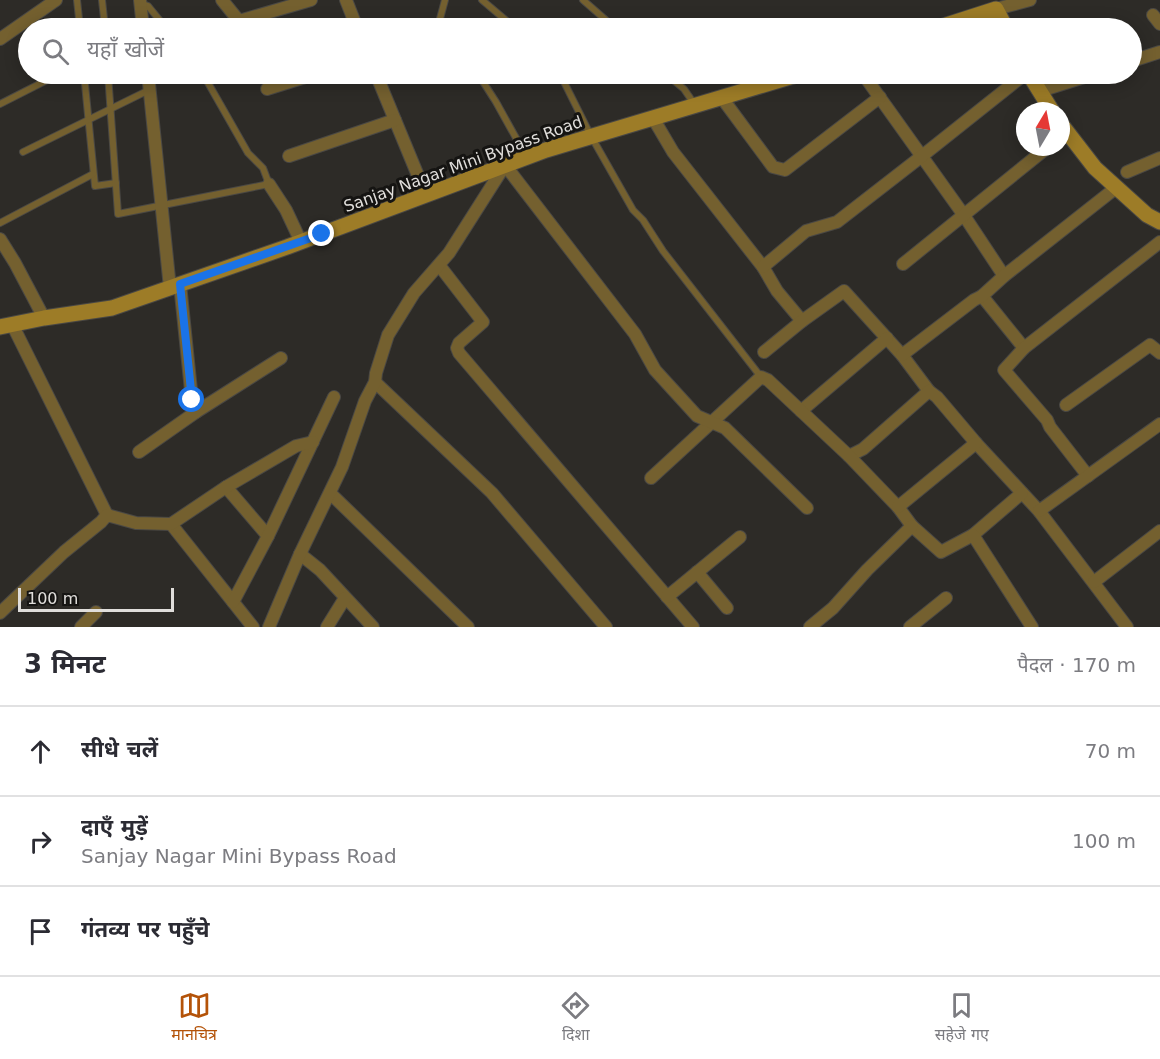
<!DOCTYPE html>
<html lang="hi">
<head>
<meta charset="utf-8">
<style>
  body { margin:0; font-family:"DejaVu Sans","Noto Sans Devanagari",sans-serif; background:#f2f2f3; color:#2b2b33 }
  .compass { position:absolute; left:1016px; top:102px; width:54px; height:54px; border-radius:50%; background:#fff; box-shadow:0 3px 15px #0003; rotate:10deg }
  .scale { position:absolute; left:18px; bottom:15px; width:156px; box-sizing:border-box; padding-left:6px; border:3px solid #e0dedb; border-top:0; font-size:16px; line-height:21px; white-space:nowrap; color:#e0dedb; -webkit-text-stroke:4px #151412; paint-order:stroke }
  .stop { position:absolute; width:18px; height:18px; margin:-14px; border:4px solid #1a73e8; border-radius:50%; background:#fff }
  .stop.end { background:#1a73e8; border-color:#fff; box-shadow:0 2px 6px #0008 }
  .list { margin:0; padding:0; list-style:none }
  h2 { display:flex; justify-content:space-between; align-items:center; height:78px; margin:0; padding:0 24px; font-size:26px }
  h2 small { font-size:20px; font-weight:400; color:#7c7c81 }
  .list li { display:grid; grid-template-columns:39px 1fr auto; gap:18px; align-items:center; box-sizing:border-box; height:90px; padding:0 24px; border-top:2px solid #e1e1e2 }
  .list b { display:block; font-size:22px; white-space:nowrap }
  .list p { margin:0; font-size:20px; white-space:nowrap; color:#7c7c81 }
  .list em { font-size:20px; font-style:normal; color:#7c7c81 }
  .icon { flex:none; width:33px; height:33px; fill:none; stroke:currentColor; stroke-width:2; stroke-linecap:round; stroke-linejoin:round }
  .map { position:relative; flex:none; width:1160px; height:627px; overflow:hidden }
  .search { position:absolute; background:#fff; box-shadow:0 3px 15px #0003; left:18px; right:18px; top:18px; height:66px; display:flex; align-items:center; gap:15px; box-sizing:border-box; padding:0 21px; border-radius:33px; color:#7c7c81; font-size:22px }
  .sheet { height:348px; background:#fff }
  nav { display:flex; justify-content:space-around; align-items:center; box-sizing:border-box; height:84px; border-top:2px solid #e1e1e2; background:#fff; font-size:16px; color:#7c7c81 }
  nav a { display:grid; justify-items:center; gap:3px }
  nav .on { color:#b45309 }
  .map>svg:first-child { display:block }
</style>
</head>
<body>
<div class="map">
<svg width="1160" height="627" viewBox="0 0 1160 627">
  <rect width="100%" height="100%" fill="#2d2b27"/>
  <g fill="none" stroke-linecap="round" stroke-linejoin="round">
    <defs>
      <g id="lane">
        <path d="M77 0 80 28"/>
        <path d="M102 0 105 28"/>
        <path d="M482 0 515 28"/>
        <path d="M583 0 615 28"/>
        <path d="M140 3 148 6 166 28"/>
        <path d="M441 28 438 26 445 0"/>
        <path d="M84 74 95 186 116 183"/>
        <path d="M108 74 118 214 269 184 263 168 248 153 203 74"/>
        <path d="M478 74 496 102 526 156"/>
        <path d="M560 74 591 136 633 210 643 220 663 251 761 377"/>
        <path d="M666 74 684 89 695 105"/>
        <path d="M0 104 59 74"/>
        <path d="M23 152 149 90"/>
        <path d="M0 223 93 174"/>
      </g>
      <g id="street">
        <path d="M140 0 143 28"/>
        <path d="M222 0 239 21 311 0"/>
        <path d="M346 0 357 28"/>
        <path d="M996 9 1030 0"/>
        <path d="M1153 15 1160 24"/>
        <path d="M0 39 56 0"/>
        <path d="M1132 61 1160 52"/>
        <path d="M148 74 170 288"/>
        <path d="M376 74 426 195"/>
        <path d="M863 74 963 214 1004 276"/>
        <path d="M267 89 315 74"/>
        <path d="M1040 91 1094 74"/>
        <path d="M722 98 773 167 785 170 880 97"/>
        <path d="M653 118 673 152 763 267 777 291 802 321"/>
        <path d="M289 156 395 120"/>
        <path d="M1127 172 1160 158"/>
        <path d="M269 184 286 210 301 242"/>
        <path d="M0 239 15 263 44 318"/>
        <path d="M903 264 1048 147"/>
        <path d="M439 265 483 322 459 343 457 348 459 353 693 627"/>
        <path d="M763 267 806 231 837 222 922 156 1025 74"/>
        <path d="M180 284 192 400 196 412"/>
        <path d="M982 296 1024 348"/>
        <path d="M12 324 107 515"/>
        <path d="M764 352 802 321 844 291 902 355 929 391"/>
        <path d="M902 355 974 300 982 296 1004 276 1117 187"/>
        <path d="M375 382 492 493 606 627"/>
        <path d="M1066 405 1150 345 1160 353"/>
        <path d="M801 411 887 338"/>
        <path d="M139 452 196 412 281 358"/>
        <path d="M849 456 863 449 929 391 937 397 976 443 1039 511 1127 627"/>
        <path d="M1088 476 1050 427 1047 420 1004 370 1024 348 1160 242"/>
        <path d="M651 478 761 377 768 380 849 456 898 507 912 526 941 552 973 535 1022 493"/>
        <path d="M226 487 268 536"/>
        <path d="M330 493 468 627"/>
        <path d="M898 507 976 443"/>
        <path d="M1039 511 1160 424"/>
        <path d="M171 524 253 627"/>
        <path d="M973 535 1032 627"/>
        <path d="M300 554 320 570 373 627"/>
        <path d="M697 572 727 608"/>
        <path d="M1094 582 1160 531"/>
        <path d="M667 597 740 537"/>
        <path d="M233 602 268 536 334 397"/>
        <path d="M0 613 64 552 101 522 107 515 136 523 171 524 226 487 296 446 313 442"/>
        <path d="M81 627 96 612"/>
        <path d="M269 627 300 554 342 467 365 401 375 382 376 373 388 335 414 293 449 253 505 165 635 334 655 370 697 416 725 428 807 508"/>
        <path d="M327 627 345 598"/>
        <path d="M810 627 833 608 867 570 912 526"/>
        <path d="M910 627 946 598"/>
      </g>
      <g id="secondary">
        <path d="M937 28 996 9 1006 28"/>
        <path d="M1029 74 1052 111"/>
        <path d="M1061 124 1095 168 1147 215 1160 222"/>
        <path d="M0 327 44 318 112 308 287 247 546 150 800 74"/>
      </g>
    </defs>
    <use href="#lane" stroke="#4a4844" stroke-width="8"/>
    <use href="#street" stroke="#4a4844" stroke-width="14"/>
    <use href="#secondary" stroke="#4a4844" stroke-width="17"/>
    <use href="#lane" stroke="#74602f" stroke-width="6"/>
    <use href="#street" stroke="#74602f" stroke-width="12"/>
    <use href="#secondary" stroke="#9d7c27" stroke-width="15"/>
  </g>
  <g fill="none" stroke-linecap="round" stroke-linejoin="round">
    <path stroke="#1a73e8" stroke-width="8" d="M192 400 180 284 322 234"/>
  </g>
  <g text-anchor="middle" dominant-baseline="central" stroke-width="6" stroke-linejoin="round" paint-order="stroke">
    <g font-size="16" fill="#e0dedb" stroke="#151412">
      <text transform="translate(463 164) rotate(-20)">Sanjay Nagar Mini Bypass Road</text>
    </g>
  </g>
</svg>
<svg class="compass" viewBox="-18 -18 36 36"><path d="M0-13l5 13h-10z" fill="#e53935"/><path d="M0 13l5-13h-10z" fill="#7c7c81"/></svg>
<div class="scale">100 m</div>
<div class="stop" style="left:192px;top:400px"></div>
<div class="stop end" style="left:322px;top:234px"></div>
<div class="search"><svg class="icon" aria-label="search" viewBox="0 0 24 24"><circle cx="10" cy="10" r="6"/><path d="M15 15l6 6"/></svg>यहाँ खोजें</div>
</div>
<section class="sheet">
<h2>3 मिनट<small>पैदल · 170 m</small></h2>
<ul class="list">
<li><svg class="icon" aria-label="ahead" viewBox="0 0 24 24"><path d="M12 20V5M6 11l6-6 6 6"/></svg><div><b>सीधे चलें</b></div><em>70 m</em></li>
<li><svg class="icon" aria-label="right" viewBox="0 0 24 24"><path d="M7 20v-9h11M14 6l5 5-5 5"/></svg><div><b>दाएँ मुड़ें</b><p>Sanjay Nagar Mini Bypass Road</p></div><em>100 m</em></li>
<li><svg class="icon" aria-label="arrive" viewBox="0 0 24 24"><path d="M6 21V4h12l-3 4 3 4H6"/></svg><div><b>गंतव्य पर पहुँचे</b></div></li>
</ul>
</section>
<nav>
<a class="on"><svg class="icon" aria-label="map" viewBox="0 0 24 24"><path d="M3 6l6-2 6 2 6-2v14l-6 2-6-2-6 2zM9 4v14M15 6v14"/></svg>मानचित्र</a>
<a><svg class="icon" aria-label="directions" viewBox="0 0 24 24"><path d="M12 3l9 9-9 9-9-9zM9 14v-3h6M13 9l2 2-2 2"/></svg>दिशा</a>
<a><svg class="icon" aria-label="saved" viewBox="0 0 24 24"><path d="M7 4h10v16l-5-4-5 4z"/></svg>सहेजे गए</a>
</nav>
</body>
</html>
